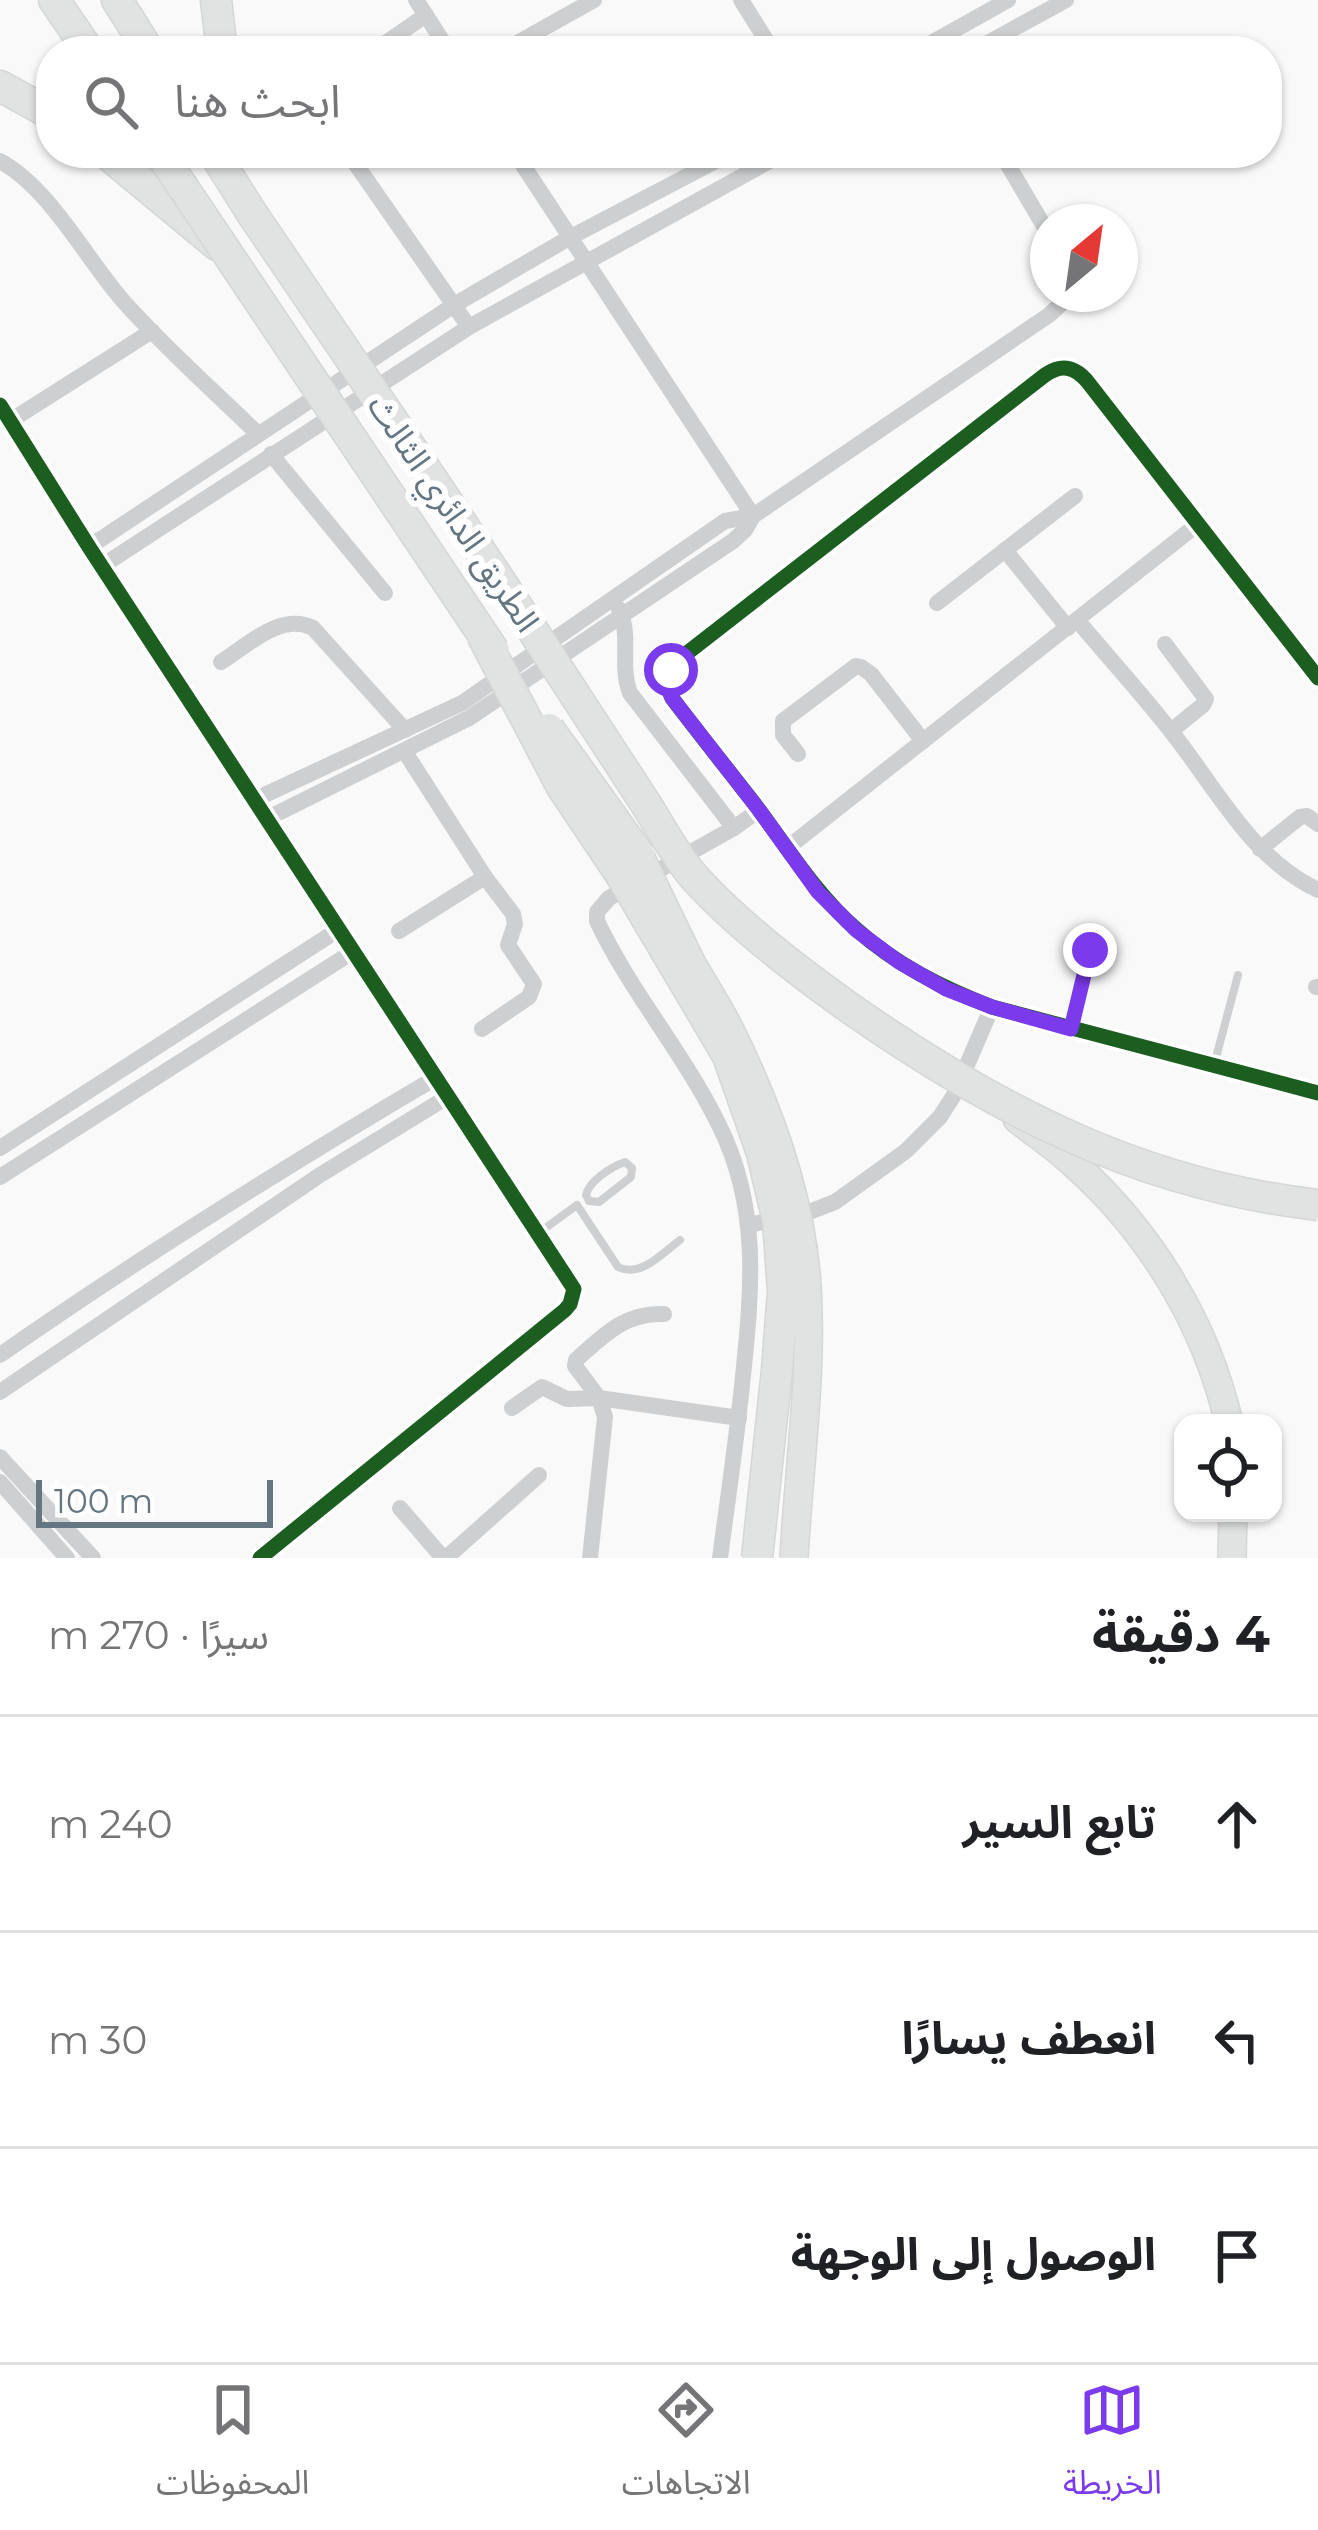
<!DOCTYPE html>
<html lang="ar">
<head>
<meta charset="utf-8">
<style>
  body { margin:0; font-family:Montserrat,"Noto Sans Arabic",sans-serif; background:#f6f6f6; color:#202124; direction:rtl }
  .controls { position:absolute; right:36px; bottom:36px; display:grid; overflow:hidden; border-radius:24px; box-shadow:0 3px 9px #0004 }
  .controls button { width:108px; height:108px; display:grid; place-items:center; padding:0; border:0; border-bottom:3px solid #e0e0e0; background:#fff; color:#202124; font:60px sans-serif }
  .compass { position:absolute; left:1030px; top:204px; width:108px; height:108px; border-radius:50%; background:#fff; box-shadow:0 3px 9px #0004; rotate:29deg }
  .scale { position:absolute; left:36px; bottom:30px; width:237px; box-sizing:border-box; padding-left:12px; border:6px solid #657683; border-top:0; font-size:33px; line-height:42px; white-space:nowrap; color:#657683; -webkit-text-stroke:9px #fff; paint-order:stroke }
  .stop { position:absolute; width:36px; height:36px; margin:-27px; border:9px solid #7c3aed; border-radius:50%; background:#fff }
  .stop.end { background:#7c3aed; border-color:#fff; box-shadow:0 3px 12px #0008 }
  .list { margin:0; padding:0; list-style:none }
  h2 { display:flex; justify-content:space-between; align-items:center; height:156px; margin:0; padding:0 48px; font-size:51px }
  h2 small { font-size:39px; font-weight:400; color:#757577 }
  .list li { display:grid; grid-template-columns:78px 1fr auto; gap:36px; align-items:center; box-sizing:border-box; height:216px; padding:0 48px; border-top:3px solid #e0e0e0 }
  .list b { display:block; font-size:45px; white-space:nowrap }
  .list em { font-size:39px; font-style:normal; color:#757577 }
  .icon { flex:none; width:66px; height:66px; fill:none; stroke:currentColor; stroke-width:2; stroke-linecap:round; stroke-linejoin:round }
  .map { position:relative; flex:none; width:1318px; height:1558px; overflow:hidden; direction:ltr }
  .search { position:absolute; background:#fff; box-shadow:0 3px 9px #0004; left:36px; right:36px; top:36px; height:132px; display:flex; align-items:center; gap:30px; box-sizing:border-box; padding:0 42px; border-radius:48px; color:#757577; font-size:45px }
  .sheet { height:804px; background:#fff }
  nav { display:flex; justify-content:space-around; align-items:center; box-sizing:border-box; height:168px; border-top:3px solid #e0e0e0; background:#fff; font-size:33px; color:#757577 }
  nav a { display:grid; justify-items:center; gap:6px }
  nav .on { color:#7c3aed }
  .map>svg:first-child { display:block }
</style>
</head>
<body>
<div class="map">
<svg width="1318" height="1558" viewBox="0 0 1318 1558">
  <rect width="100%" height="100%" fill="#f9f9f9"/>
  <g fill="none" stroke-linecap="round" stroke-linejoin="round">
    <defs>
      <g id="trunk">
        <path d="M1017 1119C1036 1134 1057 1148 1075 1165 1151 1233 1206 1324 1229 1423"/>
        <path d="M1232 1558 1233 1513"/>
      </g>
      <g id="motorway">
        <path d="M54 0 89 51"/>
        <path d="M117 0 149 51"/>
        <path d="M216 0 222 51"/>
        <path d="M0 86 51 114"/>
        <path d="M106 153 217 245"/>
        <path d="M214 153 251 212"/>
      </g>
    </defs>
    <use href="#trunk" stroke="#d5d6d6" stroke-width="30"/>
    <use href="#motorway" stroke="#d5d6d6" stroke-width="33"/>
    <g stroke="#cecfd0" stroke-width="8">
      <path d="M1072 1027 1090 950"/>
      <path d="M1214 1065 1238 975"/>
      <path d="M625 1162 632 1168 631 1177 599 1202 589 1201 586 1195C589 1181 611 1167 625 1162Z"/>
      <path d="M577 1205 618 1267C641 1278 661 1254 680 1240"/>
      <path d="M540 1232 577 1205"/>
    </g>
    <g stroke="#cecfd0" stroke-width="16">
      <path d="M416 0 449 51"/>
      <path d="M741 0 773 51"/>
      <path d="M374 51 426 15"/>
      <path d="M503 51 594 0"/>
      <path d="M917 51 1008 0"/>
      <path d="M973 51 1066 0"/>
      <path d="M348 153 469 327"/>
      <path d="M515 153 753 516"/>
      <path d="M1001 153 1048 233"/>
      <path d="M0 161C50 188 86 259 124 302 165 348 213 390 258 434"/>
      <path d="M0 405 89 547 574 1289 570 1304 565 1310 260 1558"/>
      <path d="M10 421 152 331"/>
      <path d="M271 454 385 593"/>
      <path d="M89 547 454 305 569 238 731 153"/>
      <path d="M1005 550 1068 628"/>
      <path d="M102 566 469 327 784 153"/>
      <path d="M937 603 1075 496"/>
      <path d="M619 609C632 636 619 665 630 693L734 828"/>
      <path d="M1077 620C1109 658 1143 695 1174 735 1217 790 1253 860 1318 890"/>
      <path d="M1165 644 1206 699 1203 705 1171 731"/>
      <path d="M221 662C248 645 281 612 313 628L405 730"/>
      <path d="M1318 678 1087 381C1074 366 1061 364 1045 375L682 657C670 670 665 681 672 698 700 735 729 771 757 807 789 850 816 894 856 929 896 965 943 988 992 1007L1318 1093"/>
      <path d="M405 752 485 877 513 914 515 924 508 945 534 984 529 997 482 1029"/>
      <path d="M798 754 783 735V721L856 666 861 667 871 674 923 741"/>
      <path d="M256 799 462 703 725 521 753 516"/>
      <path d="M268 818 469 718 733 541 745 530 753 516 1049 315 1061 304 1066 294"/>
      <path d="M786 849 1198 524"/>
      <path d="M1260 849 1300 817 1307 816 1318 824"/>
      <path d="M399 931 485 877"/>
      <path d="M1316 987H1318"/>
      <path d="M0 1148 341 928"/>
      <path d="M0 1177 354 951"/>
      <path d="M749 1225 809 1212 835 1202 906 1151 940 1117 954 1095 992 1007"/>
      <path d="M0 1355C142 1256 288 1165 437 1077"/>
      <path d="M0 1392 320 1175 449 1096"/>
      <path d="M512 1408 542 1387 567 1399 599 1398 739 1418"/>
      <path d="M0 1457 93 1558"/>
      <path d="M0 1482 67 1558"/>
      <path d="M400 1508 443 1558"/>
      <path d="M446 1558 539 1475"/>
      <path d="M590 1558 605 1417 599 1398 575 1366 576 1360C603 1336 625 1312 664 1314"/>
      <path d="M720 1558C728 1497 737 1437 743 1376 752 1289 760 1207 719 1125 685 1055 630 991 597 921V912L609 898 734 828 759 810"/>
    </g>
    <use href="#trunk" stroke="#e1e2e2" stroke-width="27"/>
    <use href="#motorway" stroke="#e1e2e2" stroke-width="30"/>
    <defs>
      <path id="trunk-bridge" d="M640 856C657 892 674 928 692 964 704 985 718 1006 729 1028 767 1104 798 1187 806 1273 814 1367 799 1463 794 1558"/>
      <g id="motorway-bridge">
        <path d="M160 153 494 651"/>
        <path d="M251 212C349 357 449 502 545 649 578 700 611 750 644 801 660 826 675 855 694 877 738 926 800 973 854 1011 998 1111 1141 1185 1318 1205"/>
        <path d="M482 635 562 787 621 875 728 1056 762 1153 778 1221 783 1291 777 1370 757 1558"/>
        <path d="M549 729 640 856"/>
      </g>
    </defs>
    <use href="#trunk-bridge" stroke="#d5d6d6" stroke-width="30" stroke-linecap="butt"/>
    <use href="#motorway-bridge" stroke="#d5d6d6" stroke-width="33" stroke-linecap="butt"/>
    <use href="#trunk-bridge" stroke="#e1e2e2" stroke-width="27"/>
    <use href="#motorway-bridge" stroke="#e1e2e2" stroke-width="30"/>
    <defs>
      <g id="cycleway">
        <path d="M0 405 89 547 574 1289 570 1304 565 1310 260 1558"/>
        <path d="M1318 678 1087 381C1074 366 1061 364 1045 375L682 657C670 670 665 681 672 698 700 735 729 771 757 807 789 850 816 894 856 929 896 965 943 988 992 1007L1318 1093"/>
      </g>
    </defs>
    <use href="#cycleway" stroke="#fff" stroke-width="22"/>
    <use href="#cycleway" stroke="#1b5e20" stroke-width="15"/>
  </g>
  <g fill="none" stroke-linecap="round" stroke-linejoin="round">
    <path stroke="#7c3aed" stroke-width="15" d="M671 670 668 689 672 698 759 810 818 892 856 930 899 962 946 989 992 1007 1071 1029 1090 950"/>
  </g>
  <g text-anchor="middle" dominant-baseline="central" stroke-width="12" stroke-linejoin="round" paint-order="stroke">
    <g font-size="33" fill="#657683" stroke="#fff">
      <text transform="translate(454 513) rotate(56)">الطريق الدائري الثالث</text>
    </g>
  </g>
</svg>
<div class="controls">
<button><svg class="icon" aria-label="locate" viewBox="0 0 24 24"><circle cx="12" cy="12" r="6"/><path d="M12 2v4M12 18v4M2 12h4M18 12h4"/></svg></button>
</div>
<svg class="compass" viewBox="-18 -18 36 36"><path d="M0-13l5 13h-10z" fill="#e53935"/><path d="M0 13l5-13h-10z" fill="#757577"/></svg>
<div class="scale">100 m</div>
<div class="stop" style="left:671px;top:670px"></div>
<div class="stop end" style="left:1090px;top:950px"></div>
<div class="search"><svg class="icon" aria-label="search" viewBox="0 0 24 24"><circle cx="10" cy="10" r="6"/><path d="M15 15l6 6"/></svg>ابحث هنا</div>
</div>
<section class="sheet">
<h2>4 دقيقة<small>سيرًا · 270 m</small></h2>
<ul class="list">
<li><svg class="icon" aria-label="ahead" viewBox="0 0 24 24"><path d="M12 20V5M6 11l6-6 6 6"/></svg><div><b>تابع السير</b></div><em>240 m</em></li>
<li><svg class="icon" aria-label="left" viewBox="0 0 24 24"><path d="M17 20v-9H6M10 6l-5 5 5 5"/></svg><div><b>انعطف يسارًا</b></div><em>30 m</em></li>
<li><svg class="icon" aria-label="arrive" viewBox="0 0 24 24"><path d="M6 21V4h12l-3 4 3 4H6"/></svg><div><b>الوصول إلى الوجهة</b></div></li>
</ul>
</section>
<nav>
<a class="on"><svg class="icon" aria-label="map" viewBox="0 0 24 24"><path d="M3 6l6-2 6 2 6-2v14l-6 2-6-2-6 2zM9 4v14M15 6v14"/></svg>الخريطة</a>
<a><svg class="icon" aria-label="directions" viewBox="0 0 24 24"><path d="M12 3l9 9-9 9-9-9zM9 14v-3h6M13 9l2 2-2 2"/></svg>الاتجاهات</a>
<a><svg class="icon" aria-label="saved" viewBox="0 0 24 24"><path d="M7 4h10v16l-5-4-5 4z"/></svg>المحفوظات</a>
</nav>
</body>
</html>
